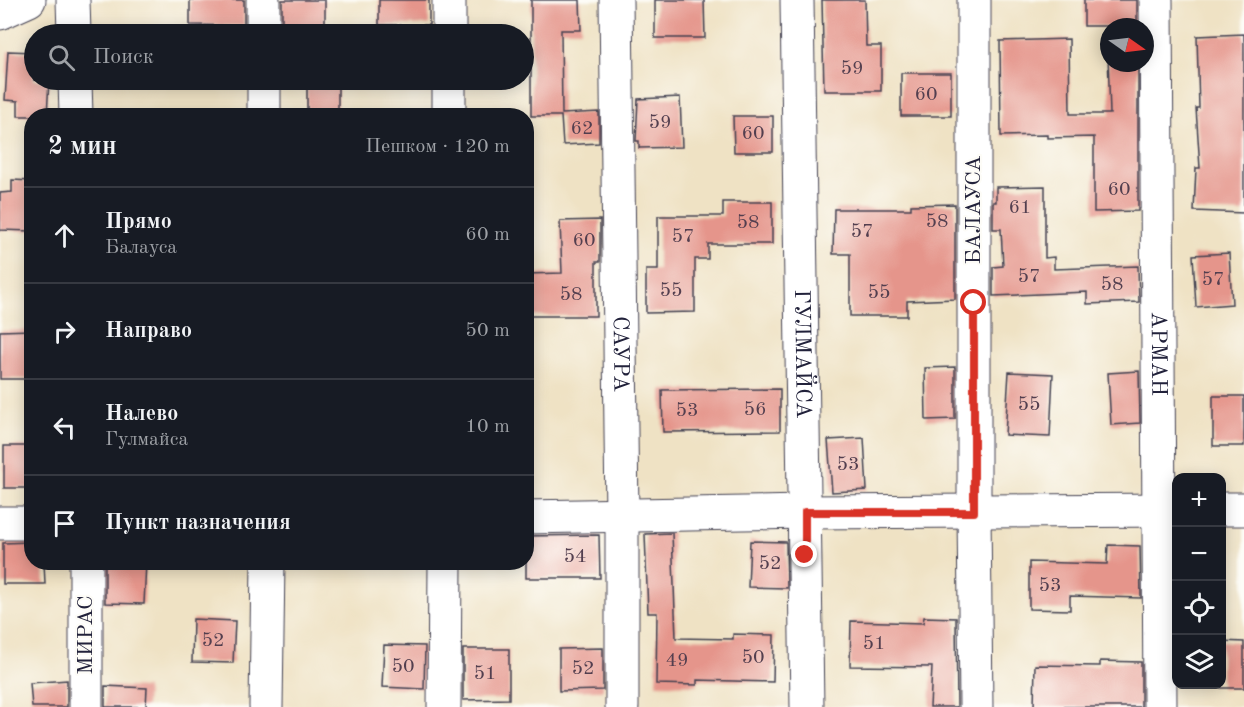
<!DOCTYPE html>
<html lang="ru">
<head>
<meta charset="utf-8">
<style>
  body { margin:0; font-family:"Old Standard TT",serif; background:#242831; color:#f1f3f6 }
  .controls { position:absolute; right:18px; bottom:18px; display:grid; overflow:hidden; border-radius:12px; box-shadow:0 3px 15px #0003 }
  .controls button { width:54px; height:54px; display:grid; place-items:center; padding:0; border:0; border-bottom:2px solid #363941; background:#171b24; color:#f1f3f6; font:30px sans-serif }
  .compass { position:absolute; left:1100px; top:18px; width:54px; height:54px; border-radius:50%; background:#171b24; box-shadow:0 3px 15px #0003; rotate:104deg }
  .stop { position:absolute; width:18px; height:18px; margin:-14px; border:4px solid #d93025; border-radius:50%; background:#fff }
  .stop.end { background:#d93025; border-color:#fff; box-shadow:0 2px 6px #0008 }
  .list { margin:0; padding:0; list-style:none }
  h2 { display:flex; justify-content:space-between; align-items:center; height:78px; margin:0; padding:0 24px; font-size:26px }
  h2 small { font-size:20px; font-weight:400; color:#9ea1a6 }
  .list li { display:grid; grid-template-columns:39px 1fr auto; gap:18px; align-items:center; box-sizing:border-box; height:96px; padding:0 24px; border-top:2px solid #363941 }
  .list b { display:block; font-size:22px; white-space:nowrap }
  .list p { margin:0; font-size:20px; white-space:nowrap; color:#9ea1a6 }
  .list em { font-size:20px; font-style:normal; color:#9ea1a6 }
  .icon { flex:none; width:33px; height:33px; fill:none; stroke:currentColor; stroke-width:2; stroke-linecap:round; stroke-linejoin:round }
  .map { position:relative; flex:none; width:1244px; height:707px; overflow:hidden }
  .search { position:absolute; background:#171b24; box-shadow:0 3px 15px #0003; left:24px; top:24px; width:510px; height:66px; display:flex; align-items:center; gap:15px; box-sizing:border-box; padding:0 21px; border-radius:33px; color:#9ea1a6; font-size:22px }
  .panel { position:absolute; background:#171b24; box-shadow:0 3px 15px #0003; left:24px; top:108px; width:510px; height:462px; border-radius:24px }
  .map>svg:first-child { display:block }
</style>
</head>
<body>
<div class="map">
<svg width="1244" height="707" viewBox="0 0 1244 707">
  <rect width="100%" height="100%" fill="#fdfcf7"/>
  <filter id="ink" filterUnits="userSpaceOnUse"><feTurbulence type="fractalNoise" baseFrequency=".0167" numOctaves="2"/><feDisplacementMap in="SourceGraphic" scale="12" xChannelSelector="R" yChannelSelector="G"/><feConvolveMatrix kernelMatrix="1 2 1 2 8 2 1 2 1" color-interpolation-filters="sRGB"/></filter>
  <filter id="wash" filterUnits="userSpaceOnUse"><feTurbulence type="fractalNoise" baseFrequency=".008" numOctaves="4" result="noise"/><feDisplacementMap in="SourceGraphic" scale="24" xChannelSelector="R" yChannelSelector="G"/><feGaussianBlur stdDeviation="1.35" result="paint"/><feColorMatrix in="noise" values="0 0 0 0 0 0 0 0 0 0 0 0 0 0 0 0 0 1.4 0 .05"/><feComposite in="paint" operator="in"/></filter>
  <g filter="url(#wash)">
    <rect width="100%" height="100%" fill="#efe2c4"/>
    <g id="blocks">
      <g fill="#e5958b">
        <path d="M190 0H244V26L190 25Z"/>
        <rect x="282" y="0" width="43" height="34"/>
        <rect x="379" y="0" width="50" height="25"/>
        <path d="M531 0H580L581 30H561L562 114 599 112V143L563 145 561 116H531Z"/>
        <path d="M655 0H704L705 38H655Z"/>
        <path d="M822 0H865L866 46H881V91H824Z"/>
        <path d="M1084 0H1137V27H1109V63H1138V211L1094 212V137L1047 138V135L1001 136 1000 41 1069 39 1070 114H1110L1107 26H1084Z"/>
        <path d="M1244 34V213L1194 211 1196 168H1200L1196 108H1199L1197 36Z"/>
        <path d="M8 51 34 52V80H49L47 116H18V101L5 100Z"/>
        <rect x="901" y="73" width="50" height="43"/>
        <rect x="307" y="80" width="31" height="35"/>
        <path d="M680 97 682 147 639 148V141H636L638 99Z"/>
        <path d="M733 116H773V152H734Z"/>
        <path d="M12 180 32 181V231L0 230V193L12 192Z"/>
        <path d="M1045 186V258L1054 257V269L1138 266 1139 302 1087 304V292L993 296V267L1003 266 1001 229H993V202H996V187Z"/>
        <path d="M723 202H772V244H708V259H695V312L646 313V270H658V216H723Z"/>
        <path d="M955 204V299L907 301V316H850V254H833L834 209H911V205Z"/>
        <path d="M600 220V262H596V316H526V274L562 273 560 221Z"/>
        <path d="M1229 253 1232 304 1196 307 1193 255Z"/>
        <path d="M32 330V379H0V331Z"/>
        <path d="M955 367V419L926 420 925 368Z"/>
        <path d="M1139 371 1140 423 1111 425 1108 373Z"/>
        <path d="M1009 372 1053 374 1050 437 1005 435Z"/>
        <path d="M780 389V431L663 432 662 390Z"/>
        <rect x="1213" y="396" width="31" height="50"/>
        <path d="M864 438 867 490 832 492 828 440Z"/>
        <rect x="4" y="446" width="28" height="42"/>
        <path d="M672 533 676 638 733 639V634L774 635 773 682 697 680V685L656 684 657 613H648L645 534Z"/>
        <path d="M599 535 600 578H526V536Z"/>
        <path d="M750 541 786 542 787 588 748 587Z"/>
        <path d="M32 542V562H44L45 584H3V543Z"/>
        <path d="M1108 545 1140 546 1141 598 1070 596V610L1029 609V562L1107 564Z"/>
        <path d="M105 562H146L144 604 105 603Z"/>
        <path d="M924 617 956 618 957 707H930L932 667 850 666 851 621 923 623Z"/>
        <path d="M193 619 235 621 233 663 192 662Z"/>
        <path d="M1221 641 1244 642V688H1221Z"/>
        <path d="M384 645 425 646 424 689 382 687Z"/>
        <path d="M603 648V690L559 691V649Z"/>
        <path d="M463 649H509V699L463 700Z"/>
        <path d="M1100 661 1141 662V707H1034L1035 665 1100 666Z"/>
        <path d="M67 680V707H32L30 683Z"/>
        <path d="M105 686 147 688 146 707H105Z"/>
      </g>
    </g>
  </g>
  <g filter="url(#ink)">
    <use href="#blocks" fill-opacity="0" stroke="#413f50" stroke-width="1.5"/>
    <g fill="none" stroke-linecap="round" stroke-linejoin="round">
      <defs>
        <g id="minor">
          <path d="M73 0 74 34"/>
          <path d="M263 0V34"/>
          <path id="s1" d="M616 0 622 516V707"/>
          <path id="s2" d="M797 0 807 707"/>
          <path d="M974 0V512L976 707"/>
          <path id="s3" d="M1156 0 1160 707"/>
          <path d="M0 13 29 0"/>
          <path d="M449 34V0"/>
          <path d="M75 80 76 116"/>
          <path d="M264 80V116"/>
          <path d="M449 116V80"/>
          <path d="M1222 509H1244"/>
          <path d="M526 517 805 512 1176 510"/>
          <path d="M0 523H32"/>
          <path d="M86 562V707"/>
          <path d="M266 707 268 562"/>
          <path d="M444 707 445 562"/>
        </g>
      </defs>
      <use href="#minor" stroke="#413f50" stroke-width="35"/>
      <use href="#minor" stroke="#fff" stroke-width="33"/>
    </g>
  </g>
  <g fill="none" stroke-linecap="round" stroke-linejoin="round" filter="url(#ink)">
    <path stroke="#d93025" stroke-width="8" d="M805 555V512H974V303"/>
  </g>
  <g text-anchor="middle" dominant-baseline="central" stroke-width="4.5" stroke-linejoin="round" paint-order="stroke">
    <g font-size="20" fill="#533f4f">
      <text x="852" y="69">59</text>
      <text x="926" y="95">60</text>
      <text x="660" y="123">59</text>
      <text x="582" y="129">62</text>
      <text x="753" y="134">60</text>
      <text x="1119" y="190">60</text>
      <text x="1020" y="208">61</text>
      <text x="937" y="222">58</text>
      <text x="748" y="223">58</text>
      <text x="862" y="232">57</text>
      <text x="683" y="237">57</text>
      <text x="584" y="241">60</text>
      <text x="1029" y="277">57</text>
      <text x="1213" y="280">57</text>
      <text x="1112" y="285">58</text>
      <text x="671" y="291">55</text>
      <text x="879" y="293">55</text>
      <text x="571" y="295">58</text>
      <text x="1029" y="405">55</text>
      <text x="755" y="410">56</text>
      <text x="687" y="411">53</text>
      <text x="848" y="465">53</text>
      <text x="575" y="557">54</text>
      <text x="770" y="564">52</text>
      <text x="1050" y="586">53</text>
      <text x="213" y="641">52</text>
      <text x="874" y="644">51</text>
      <text x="753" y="658">50</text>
      <text x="677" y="661">49</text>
      <text x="403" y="667">50</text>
      <text x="583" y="669">52</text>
      <text x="485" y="674">51</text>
    </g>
    <g font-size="22" fill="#22223b" stroke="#fdfcf7">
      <text transform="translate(974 210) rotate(-90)">БАЛАУСА</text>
      <text stroke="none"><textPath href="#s1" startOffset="354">САУРА</textPath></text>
      <text stroke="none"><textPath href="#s2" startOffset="354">ГУЛМАЙСА</textPath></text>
      <text stroke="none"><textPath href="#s3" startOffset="354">АРМАН</textPath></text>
      <text transform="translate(86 635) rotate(-90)">МИРАС</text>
    </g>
  </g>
</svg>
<div class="controls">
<button>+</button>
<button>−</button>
<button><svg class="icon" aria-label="locate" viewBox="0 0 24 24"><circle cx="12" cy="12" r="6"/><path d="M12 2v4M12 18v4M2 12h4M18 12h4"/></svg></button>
<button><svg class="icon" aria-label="layers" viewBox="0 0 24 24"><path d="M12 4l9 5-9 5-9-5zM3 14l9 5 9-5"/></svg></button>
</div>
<svg class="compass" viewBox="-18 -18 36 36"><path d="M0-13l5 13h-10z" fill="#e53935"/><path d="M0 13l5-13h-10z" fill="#9ea1a6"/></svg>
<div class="stop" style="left:974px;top:303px"></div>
<div class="stop end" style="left:805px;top:555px"></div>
<div class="search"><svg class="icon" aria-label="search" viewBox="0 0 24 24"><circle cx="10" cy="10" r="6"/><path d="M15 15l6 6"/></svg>Поиск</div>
<section class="panel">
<h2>2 мин<small>Пешком · 120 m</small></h2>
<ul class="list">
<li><svg class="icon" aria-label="ahead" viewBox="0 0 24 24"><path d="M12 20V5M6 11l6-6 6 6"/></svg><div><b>Прямо</b><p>Балауса</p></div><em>60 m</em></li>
<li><svg class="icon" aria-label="right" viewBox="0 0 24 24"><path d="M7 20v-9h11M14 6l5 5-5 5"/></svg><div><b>Направо</b></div><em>50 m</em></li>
<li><svg class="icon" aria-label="left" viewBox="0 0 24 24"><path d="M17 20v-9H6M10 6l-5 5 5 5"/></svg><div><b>Налево</b><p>Гулмайса</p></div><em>10 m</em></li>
<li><svg class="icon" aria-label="arrive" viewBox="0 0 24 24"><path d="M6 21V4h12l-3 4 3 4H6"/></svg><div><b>Пункт назначения</b></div></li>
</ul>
</section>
</div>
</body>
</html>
